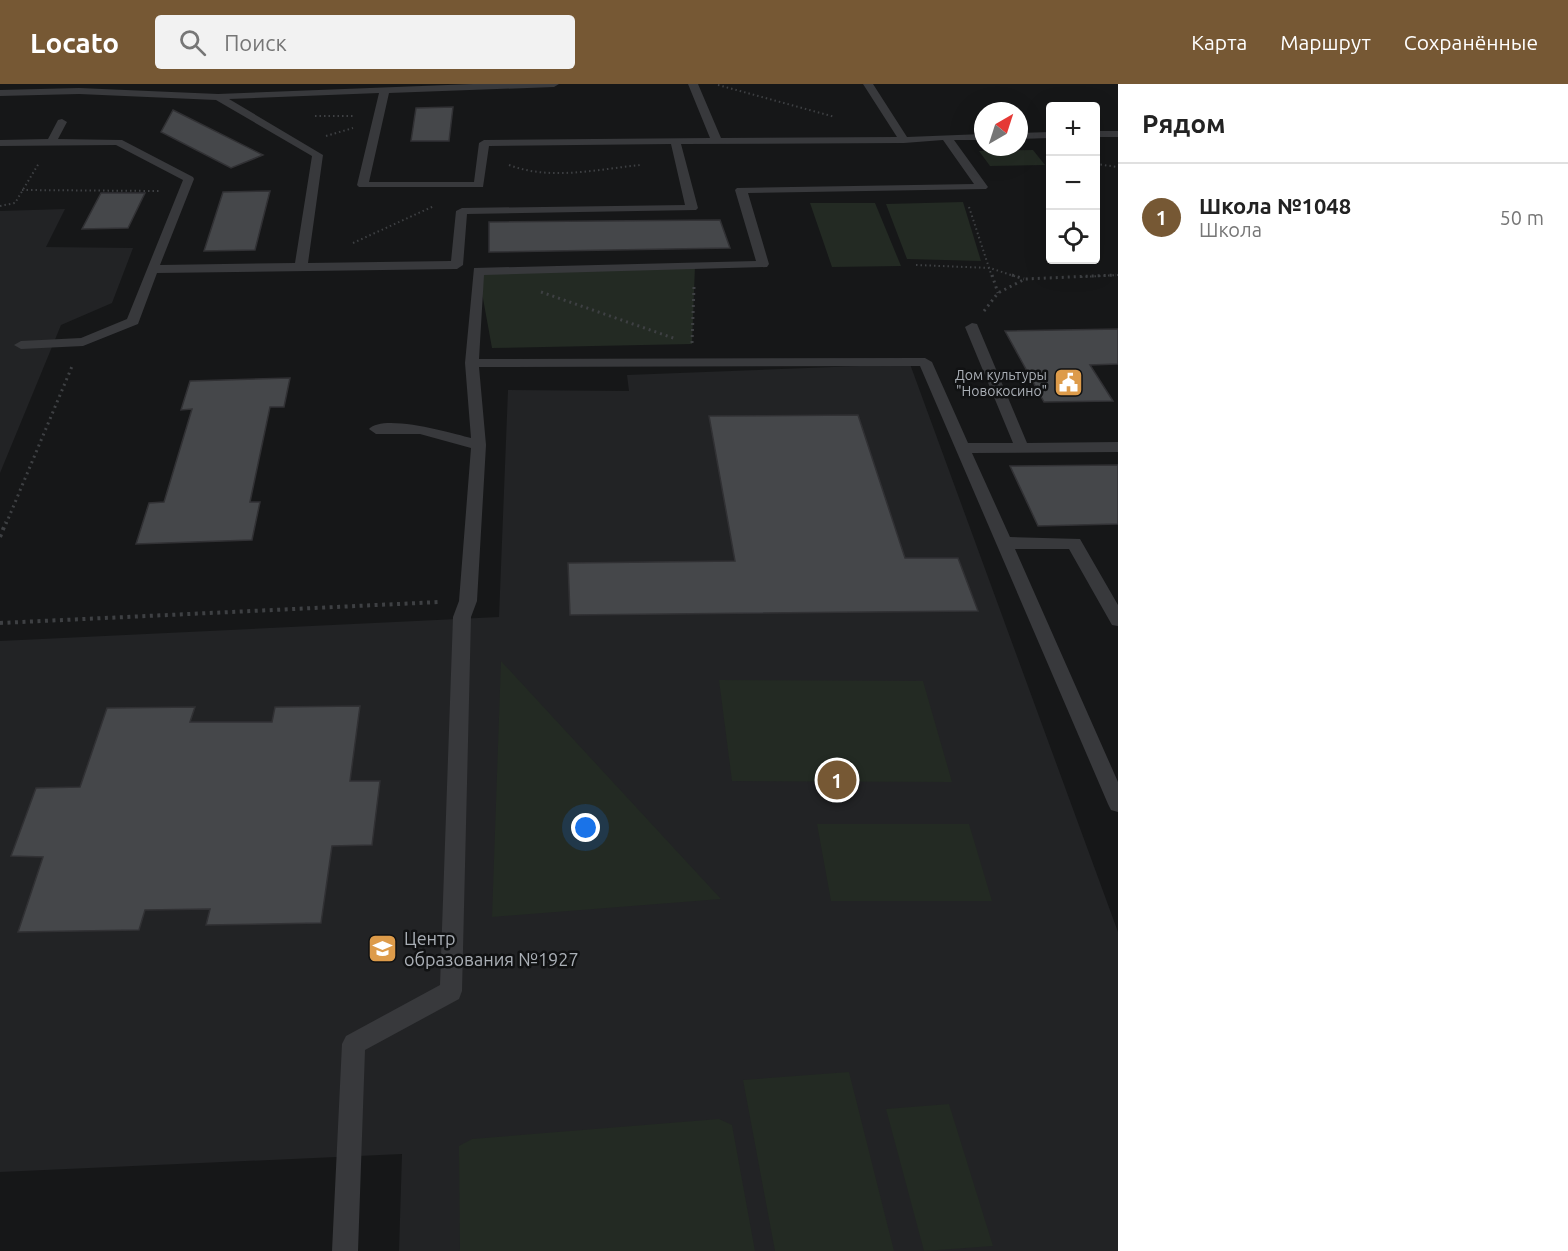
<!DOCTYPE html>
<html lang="ru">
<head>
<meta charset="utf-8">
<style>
  body { margin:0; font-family:Ubuntu,sans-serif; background:#f2f2f2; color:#222 }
  .controls { position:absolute; right:18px; top:18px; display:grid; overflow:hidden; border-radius:6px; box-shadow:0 6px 24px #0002 }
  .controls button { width:54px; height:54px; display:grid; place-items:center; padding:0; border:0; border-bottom:2px solid #e0e0e0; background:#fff; color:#222; font:30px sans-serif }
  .compass { position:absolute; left:974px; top:18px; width:54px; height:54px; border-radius:50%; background:#fff; box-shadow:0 6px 24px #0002; rotate:39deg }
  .you { position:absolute; left:586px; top:744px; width:21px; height:21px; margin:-15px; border:4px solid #fff; border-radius:50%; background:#1a73e8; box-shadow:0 0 0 9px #1a73e833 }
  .badge { display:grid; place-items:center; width:39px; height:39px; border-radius:50%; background:#765834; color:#fff; font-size:20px; font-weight:700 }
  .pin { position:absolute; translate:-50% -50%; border:3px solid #fff; box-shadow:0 2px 6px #0006 }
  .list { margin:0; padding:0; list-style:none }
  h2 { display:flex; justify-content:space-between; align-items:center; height:78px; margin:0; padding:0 24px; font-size:26px }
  h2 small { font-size:20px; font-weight:400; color:#767676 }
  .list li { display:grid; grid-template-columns:39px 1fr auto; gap:18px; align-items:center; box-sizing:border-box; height:108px; padding:0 24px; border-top:2px solid #e0e0e0 }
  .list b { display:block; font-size:22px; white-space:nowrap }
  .list p { margin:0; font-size:20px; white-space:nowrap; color:#767676 }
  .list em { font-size:20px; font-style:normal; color:#767676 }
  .icon { flex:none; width:33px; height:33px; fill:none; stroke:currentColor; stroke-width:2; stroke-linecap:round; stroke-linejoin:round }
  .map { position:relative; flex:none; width:1118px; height:1167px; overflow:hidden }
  header { display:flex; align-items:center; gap:36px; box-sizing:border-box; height:84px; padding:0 30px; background:#765834; color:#fff }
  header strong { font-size:28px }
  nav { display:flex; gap:33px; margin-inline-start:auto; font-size:21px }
  .search { width:420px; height:54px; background:#f2f2f2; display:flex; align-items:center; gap:15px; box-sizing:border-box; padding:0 21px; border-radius:6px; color:#767676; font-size:22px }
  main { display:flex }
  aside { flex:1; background:#fff }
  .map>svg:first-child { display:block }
</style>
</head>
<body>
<header>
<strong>Locato</strong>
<div class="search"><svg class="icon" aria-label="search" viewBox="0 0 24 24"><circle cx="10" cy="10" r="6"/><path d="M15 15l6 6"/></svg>Поиск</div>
<nav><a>Карта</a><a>Маршрут</a><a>Сохранённые</a></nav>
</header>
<main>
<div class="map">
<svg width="1118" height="1167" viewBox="0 0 1118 1167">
  <rect width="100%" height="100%" fill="#161718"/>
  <g fill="#222325">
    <path d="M65 125 46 163 133 164 112 219 61 241 0 389V127Z"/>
    <path d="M910 280 1118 848V1167H399L402 1070 0 1088V557L499 533 508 306 629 307 627 291Z"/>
  </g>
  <g fill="#232a23">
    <path d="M1033 66 1045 81 990 82 979 67Z"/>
    <path d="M963 118 981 177 907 175 886 120Z"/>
    <path d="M810 119H875L901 182 832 183Z"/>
    <path d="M695 182 692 260 492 264 478 187Z"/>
    <path d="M501 577 721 815 492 833Z"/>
    <path d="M719 596 923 597 952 698 732 697Z"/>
    <path d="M817 740H969L992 817H831Z"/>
    <path d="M849 988 894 1167H775L743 996Z"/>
    <path d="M949 1020 993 1162 924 1167 886 1025Z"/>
    <path d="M719 1035 732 1041 755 1167H460L459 1069V1062L472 1055Z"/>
  </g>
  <g fill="#45474a" stroke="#313134" stroke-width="1.5">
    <path d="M453 23 449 57H411L416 24Z"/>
    <path d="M173 26 263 71 231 84 161 48Z"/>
    <path d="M270 107 255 166 204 167 223 108Z"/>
    <path d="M101 109H145L128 144 82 145Z"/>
    <path d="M720 136 730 164 489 168V138Z"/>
    <path d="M1118 245V280L1090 281 1113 317 1044 318 1005 247Z"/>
    <path d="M290 294 284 323H270L250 418H260L252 456 136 460 149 419 164 418 192 325 181 326 190 297Z"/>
    <path d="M858 331 905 474H958L978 527 570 531 568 479 735 477 709 332Z"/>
    <path d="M1118 381V440L1038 442 1010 382Z"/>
    <path d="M360 622 350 697H380L372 761 332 762 321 839 206 841 210 825 145 826 139 846 18 848 43 773 11 772 36 704 80 703 107 624 195 623 190 638H272L275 623Z"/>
  </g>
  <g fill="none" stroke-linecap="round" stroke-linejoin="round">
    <g stroke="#3e4043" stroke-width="2" stroke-dasharray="1.5 3" stroke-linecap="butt">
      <path d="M718 1 835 33"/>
      <path d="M315 32H355"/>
      <path d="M326 52 353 44"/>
      <path d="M1096 80 1118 83"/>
      <path d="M509 81C551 97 598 85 641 81"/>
      <path d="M22 106 160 107"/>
      <path d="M0 122 15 119 39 79"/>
      <path d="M969 123 992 193"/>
      <path d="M353 159 434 122"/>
      <path d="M916 181 990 184 1017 193"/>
      <path d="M1081 193 1118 191"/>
    </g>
    <g stroke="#3e4043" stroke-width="3" stroke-dasharray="2 4" stroke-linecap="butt">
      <path d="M992 191 998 209"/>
      <path d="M1012 191 1024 195"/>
      <path d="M541 208 676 255"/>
      <path d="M984 227 998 209 1025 195 1116 191"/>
      <path d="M692 259 694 203"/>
      <path d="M6 440 73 280"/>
    </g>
    <g stroke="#3e4043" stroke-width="4" stroke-dasharray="3 4.5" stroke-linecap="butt">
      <path d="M0 453 6 438"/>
      <path d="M0 539 440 518"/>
    </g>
    <g fill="#38393c" fill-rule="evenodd">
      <path d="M473 0H559L554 3 389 9 369 98H474L479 59 484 56 710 54 688 0H698L721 54 897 53 863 0H873L907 53 983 50V56H954L988 103 986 105 748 109 769 180 767 183 484 191 479 275 925 274 932 278 968 359H1013L965 243 972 239 977 240 1027 359 1118 358V368L972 369 1010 453 1080 455 1118 521V542L1112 541 1069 465H1015L1118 698V728L1111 726 1108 720 920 282 479 283 486 361 477 517 471 533 462 907 459 915 365 966 358 1167H332L342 960 346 952 440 901 453 533 459 517 471 364 420 350H376L369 345C383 329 452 349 471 354L465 279 474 184 756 177 735 106 737 104 974 100 943 56 904 59 681 60 698 124 696 126 467 130 463 181 457 185 157 189 138 240 83 262 21 265 14 261 21 257 81 254 127 235 183 96 116 61 0 62V56L48 55 58 36 62 35 67 38 58 55 122 56 193 93 194 95 160 181 295 179 312 72 216 16 79 10 0 12V6L79 4 218 10ZM379 9 357 101 359 103H483L489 62 671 60 685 121 462 124 456 127 451 177 308 179 323 71 229 15Z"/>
      <rect x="1096" y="47" width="22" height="6"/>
      <path d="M1050 48V54L1019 55V49Z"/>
    </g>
  </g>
  <defs>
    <symbol id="civic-square" viewBox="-11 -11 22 22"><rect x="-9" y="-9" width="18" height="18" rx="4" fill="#dd9b4a" stroke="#111213"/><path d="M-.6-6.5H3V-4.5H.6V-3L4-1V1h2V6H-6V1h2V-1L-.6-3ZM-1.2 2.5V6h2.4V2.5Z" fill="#fff"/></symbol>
    <symbol id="school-square" viewBox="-11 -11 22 22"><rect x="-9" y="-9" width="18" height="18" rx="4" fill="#dd9b4a" stroke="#111213"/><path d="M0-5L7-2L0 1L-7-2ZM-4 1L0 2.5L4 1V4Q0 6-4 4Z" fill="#fff"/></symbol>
  </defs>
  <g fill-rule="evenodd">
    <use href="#civic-square" x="1052" y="282" width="33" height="33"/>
    <use href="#school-square" x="366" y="848" width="33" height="33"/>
  </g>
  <g text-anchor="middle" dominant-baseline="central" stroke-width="5" stroke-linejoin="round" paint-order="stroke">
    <g font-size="14" fill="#aaafb6" stroke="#111213" text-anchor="end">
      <text x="1047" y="291">Дом культуры<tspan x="1047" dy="16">"Новокосино"</tspan></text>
    </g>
    <g font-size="18" fill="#aaafb6" stroke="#111213" text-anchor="start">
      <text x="404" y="854">Центр<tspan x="404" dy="21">образования №1927</tspan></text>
    </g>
  </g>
</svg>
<div class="controls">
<button>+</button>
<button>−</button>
<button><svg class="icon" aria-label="locate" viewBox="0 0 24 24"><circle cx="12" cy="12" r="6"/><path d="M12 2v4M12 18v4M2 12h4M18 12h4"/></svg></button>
</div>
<svg class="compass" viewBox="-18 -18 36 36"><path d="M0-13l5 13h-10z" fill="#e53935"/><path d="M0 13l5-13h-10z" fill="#767676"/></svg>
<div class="you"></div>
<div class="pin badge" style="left:837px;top:696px">1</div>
</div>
<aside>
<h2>Рядом<small></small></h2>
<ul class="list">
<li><span class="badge">1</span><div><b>Школа №1048</b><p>Школа</p></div><em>50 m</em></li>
</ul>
</aside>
</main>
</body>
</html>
